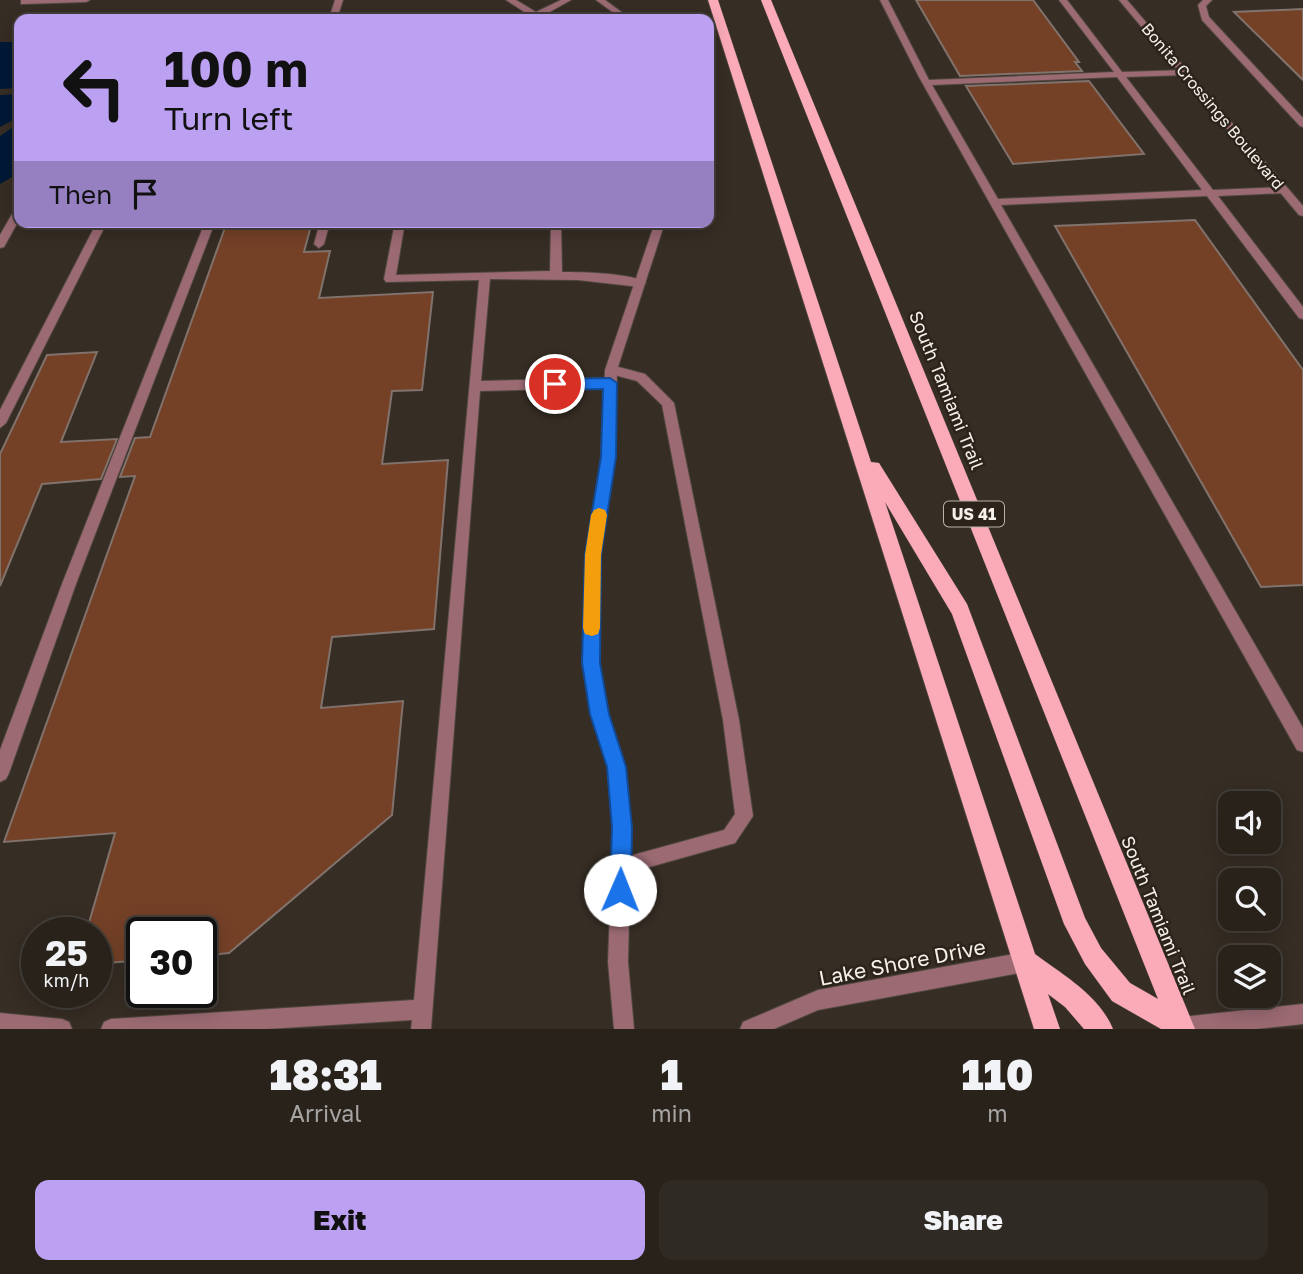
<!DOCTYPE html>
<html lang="en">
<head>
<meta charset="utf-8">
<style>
  :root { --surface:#28221b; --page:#302a24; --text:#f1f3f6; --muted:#a5a4a3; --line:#443f3a; --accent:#bca0f2 }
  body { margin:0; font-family:"Golos Text",sans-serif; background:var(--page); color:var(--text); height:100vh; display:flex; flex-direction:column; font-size:26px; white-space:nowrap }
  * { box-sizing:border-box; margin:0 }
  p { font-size:23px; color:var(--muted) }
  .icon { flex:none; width:38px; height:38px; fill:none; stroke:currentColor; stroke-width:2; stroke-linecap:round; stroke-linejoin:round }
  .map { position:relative; height:1029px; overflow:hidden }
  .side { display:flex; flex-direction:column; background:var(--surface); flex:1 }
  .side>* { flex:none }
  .banner { position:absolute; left:14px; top:14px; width:700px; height:214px; border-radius:14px; box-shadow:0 4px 18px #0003,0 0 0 2px var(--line); background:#bca0f2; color:#111; overflow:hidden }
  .tools { position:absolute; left:1218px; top:791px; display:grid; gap:14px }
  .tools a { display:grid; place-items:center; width:63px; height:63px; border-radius:14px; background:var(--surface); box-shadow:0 4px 18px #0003,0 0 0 2px var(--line); font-size:35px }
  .speed { position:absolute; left:21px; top:917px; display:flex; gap:14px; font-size:35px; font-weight:700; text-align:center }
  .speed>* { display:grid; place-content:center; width:91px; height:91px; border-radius:50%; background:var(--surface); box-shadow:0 4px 18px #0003,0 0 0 2px var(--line); line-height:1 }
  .speed small { font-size:18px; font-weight:400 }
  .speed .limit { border:4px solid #111; border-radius:10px; background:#fff; color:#111 }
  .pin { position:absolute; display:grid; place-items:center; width:60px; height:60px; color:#fff; margin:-30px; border:4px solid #fff; border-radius:50%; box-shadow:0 2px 7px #0007 }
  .me { position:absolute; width:77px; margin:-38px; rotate:1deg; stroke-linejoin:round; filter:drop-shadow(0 0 5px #0008) }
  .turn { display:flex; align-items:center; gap:24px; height:147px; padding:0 35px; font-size:32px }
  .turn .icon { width:91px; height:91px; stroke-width:2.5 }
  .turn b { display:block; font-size:49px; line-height:60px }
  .then { display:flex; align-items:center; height:66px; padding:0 35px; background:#0003; gap:14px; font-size:26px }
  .eta { display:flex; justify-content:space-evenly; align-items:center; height:119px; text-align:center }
  .eta b { font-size:42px; font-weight:800; line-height:49px }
  .action { display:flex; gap:14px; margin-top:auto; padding:14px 35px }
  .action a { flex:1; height:80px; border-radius:14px; background:var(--accent); color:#111; font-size:28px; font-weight:800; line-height:80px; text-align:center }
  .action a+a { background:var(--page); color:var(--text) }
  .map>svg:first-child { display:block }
  .water { fill:#001936 }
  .building { fill:#744127; stroke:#81726c; stroke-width:2 }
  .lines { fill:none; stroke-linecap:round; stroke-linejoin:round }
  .service-casing { stroke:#514840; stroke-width:2 }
  .minor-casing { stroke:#514840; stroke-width:2 }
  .primary-casing { stroke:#514840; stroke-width:1 }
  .service { fill:#9b6a73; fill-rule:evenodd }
  .minor { fill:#9b6a73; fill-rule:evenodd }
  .primary { fill:#fbaab8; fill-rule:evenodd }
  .route { fill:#1a73e8; stroke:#114b97; stroke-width:2 }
  .slow { fill:#f59e0b }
  .labels { text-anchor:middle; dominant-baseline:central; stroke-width:5; stroke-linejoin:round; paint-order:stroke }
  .far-street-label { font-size:16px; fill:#f6f0ea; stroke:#2c241b }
  .shield { fill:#2c241b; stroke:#b9b3ac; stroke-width:2 }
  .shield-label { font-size:16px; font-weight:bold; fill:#f6f0ea }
  .street-label { font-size:18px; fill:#f6f0ea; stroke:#2c241b }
  .near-street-label { font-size:21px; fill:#f6f0ea; stroke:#2c241b }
</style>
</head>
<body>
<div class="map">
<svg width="1303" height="1029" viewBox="0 0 1303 1029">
  <rect width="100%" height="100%" fill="#362d24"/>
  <g class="water">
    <polygon points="0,42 19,42 19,88 0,89"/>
    <polygon points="19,94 19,117 0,127 0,95"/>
    <polygon points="19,123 19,173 0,184 0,136"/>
  </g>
  <g class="building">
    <polygon points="916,0 1033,0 1079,62 1075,62 1082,71 960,76"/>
    <polygon points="1303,9 1303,80 1234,12"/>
    <polygon points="1089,81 1144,154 1013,164 966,86"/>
    <polygon points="1195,220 1303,370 1303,585 1261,587 1055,226"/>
    <polygon points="227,222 312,222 304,252 330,251 319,298 433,292 422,390 392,391 382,464 448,460 434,629 332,637 321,708 403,701 392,815 229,953 201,956 201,933 142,933 142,960 96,964 96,933 86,933 115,833 4,842 135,476 120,477 135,438 150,437"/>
    <polygon points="97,352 61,442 117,439 101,479 42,484 0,586 0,454 47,355"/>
  </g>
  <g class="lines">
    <g class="service-casing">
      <g id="service">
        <polygon points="21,0 90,0 86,2 24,4 21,4"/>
        <polygon points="335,0 343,0 337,19 329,19"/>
        <polygon points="506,0 516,0 536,12 561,0 571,0 539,18 524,19 529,15"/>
        <path d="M880,0h8l41,80 185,-8 -55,-72h8l55,72 65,-2v4l-3,1 -58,2 87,113 71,-3 5,3 -5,3 -66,3 85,111v12l-4,-1 -92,-122 -206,9 302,523v24l-6,-2 -378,-673zM1117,77l85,113 -204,9 -66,-114z"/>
        <polygon points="19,208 19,220 4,247 0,248 0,235 15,209"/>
        <polygon points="97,222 107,222 6,423 0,428 0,410"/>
        <polygon points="205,222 215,222 76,584 9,773 6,779 0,782 0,750 62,584"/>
        <polygon points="320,222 330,222 324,244 319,248 314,244"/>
        <path d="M395,222h10l-9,53 154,-4 1,-49h10l1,50c17,0 72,1 84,11l-6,4 -62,-7 -88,-1 -9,102 129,-3 6,5 -6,5 -130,3 -49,638h-20l1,-9 -145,9h-166l3,-7 7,-3 303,-19 65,-720 -93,2 -2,-3z"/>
        <polygon points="611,365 645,374 674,403 739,720 753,816 735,843 621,875 615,872 612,866 615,860 724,830 735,814 723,720 662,405 637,381 607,373 605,370"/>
        <polygon points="0,1013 62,1019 69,1022 72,1029 0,1029"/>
      </g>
    </g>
    <g class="minor-casing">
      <g id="minor">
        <polygon points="596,0 605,0 631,19 622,19"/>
        <polygon points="1119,0 1127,0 1303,206 1303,216 1299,215"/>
        <polygon points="1203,0 1212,0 1206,6 1209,17 1303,118 1303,127 1300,126 1202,20 1198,5"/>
        <polygon points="655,222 665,222 617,370 615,457 600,555 599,663 607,714 624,767 631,828 628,962 634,1029 614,1029 608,962 613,828 608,767 591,714 583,663 586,555 601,457 605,370"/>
        <polygon points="1025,952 1032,955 1035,962 1032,969 1025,972 818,1010 774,1029 740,1029 743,1022 818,990"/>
        <polygon points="1303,1004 1303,1024 1256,1029 1173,1029 1172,1027 1175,1020 1182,1017"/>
      </g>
    </g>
    <g class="primary-casing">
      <path id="primary" d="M708,0h10l153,462 8,1 88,141 118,314 16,30 29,35 28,16 -397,-999h10l424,1029h-34l-49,-28 -27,-37 -21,-40 -112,-310 -67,-112 150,452c28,21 64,41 78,75h-29l-19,-22 -17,-13 12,35h-26z"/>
    </g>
    <use href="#service" class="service"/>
    <use href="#minor" class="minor"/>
    <use href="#primary" class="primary"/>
  </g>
  <polygon class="route" points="610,378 617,383 616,457 601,555 600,663 609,714 626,767 632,828 631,890 628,897 620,901 613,897 610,890 612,828 607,767 590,714 582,663 585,555 601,457 603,389 555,390 548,384 555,379"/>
  <polygon class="slow" points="599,508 605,510 607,515 601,555 600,628 598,634 592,636 585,634 583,628 585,555 591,515 594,510"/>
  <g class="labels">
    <g class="far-street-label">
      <text transform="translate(1213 106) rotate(50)">Bonita Crossings Boulevard</text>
    </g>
    <rect class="shield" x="944" y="501.5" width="60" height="25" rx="5"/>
    <g class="shield-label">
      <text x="974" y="514">US 41</text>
    </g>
    <g class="street-label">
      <text transform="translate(947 390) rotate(68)">South Tamiami Trail</text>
      <text transform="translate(1159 915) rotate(68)">South Tamiami Trail</text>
    </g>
    <g class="near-street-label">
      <text transform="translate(902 962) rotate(-11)">Lake Shore Drive</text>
    </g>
  </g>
</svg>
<div class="tools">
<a><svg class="icon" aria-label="sound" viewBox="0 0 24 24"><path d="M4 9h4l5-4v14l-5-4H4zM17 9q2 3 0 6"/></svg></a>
<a><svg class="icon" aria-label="search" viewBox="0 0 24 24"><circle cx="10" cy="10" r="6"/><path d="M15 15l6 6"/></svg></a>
<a><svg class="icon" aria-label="layers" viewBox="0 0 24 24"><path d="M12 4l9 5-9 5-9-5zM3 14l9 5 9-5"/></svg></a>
</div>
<div class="speed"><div>25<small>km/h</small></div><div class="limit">30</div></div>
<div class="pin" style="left:555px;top:384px;background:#d93025"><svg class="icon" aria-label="arrive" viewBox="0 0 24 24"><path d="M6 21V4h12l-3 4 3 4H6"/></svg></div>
<svg class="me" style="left:620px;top:890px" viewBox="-20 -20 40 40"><circle r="19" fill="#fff"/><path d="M0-13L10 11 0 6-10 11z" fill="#1a73e8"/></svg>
<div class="banner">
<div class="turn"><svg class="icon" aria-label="left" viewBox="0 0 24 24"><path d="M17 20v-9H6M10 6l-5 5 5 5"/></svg><div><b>100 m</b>Turn left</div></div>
<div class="then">Then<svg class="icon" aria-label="arrive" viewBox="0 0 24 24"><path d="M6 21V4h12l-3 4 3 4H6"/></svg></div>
</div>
</div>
<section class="side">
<div class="eta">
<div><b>18:31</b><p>Arrival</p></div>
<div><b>1</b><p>min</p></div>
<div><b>110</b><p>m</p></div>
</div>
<div class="action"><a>Exit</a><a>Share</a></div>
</section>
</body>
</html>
